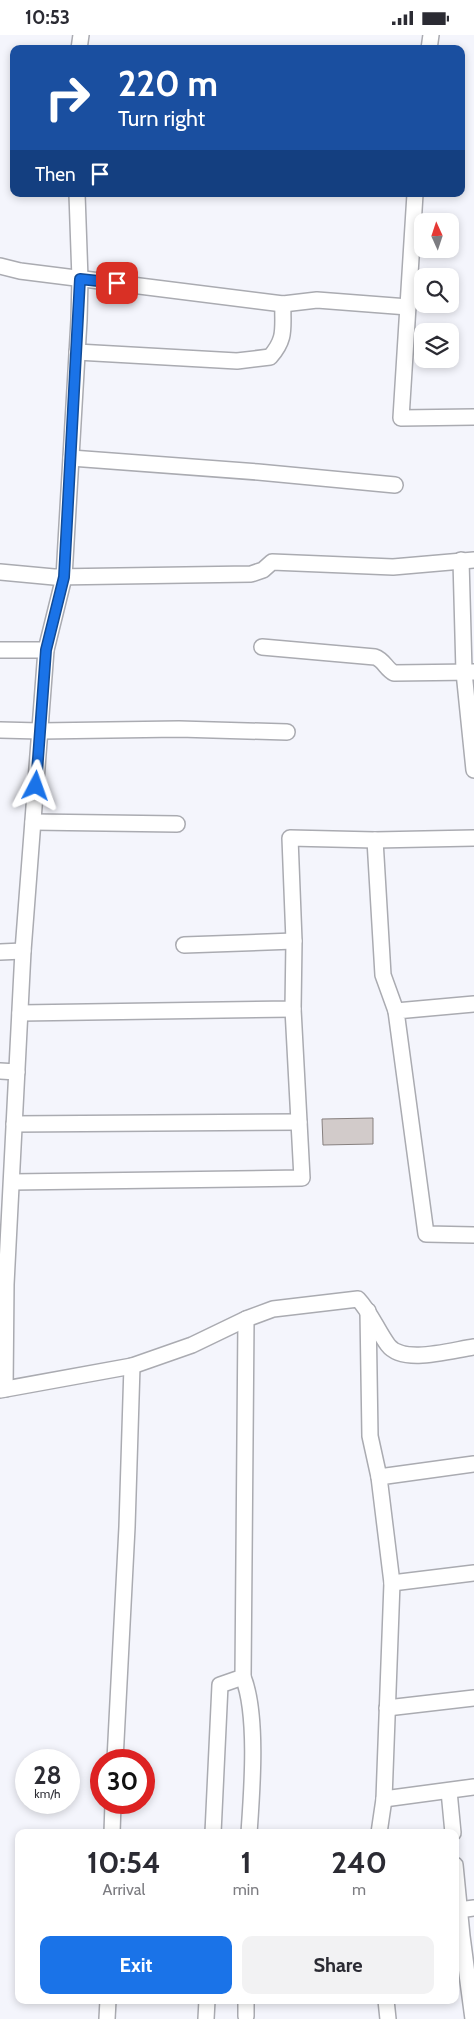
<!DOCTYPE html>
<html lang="en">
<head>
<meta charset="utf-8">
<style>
  :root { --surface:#fff; --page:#f2f2f3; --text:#2b2b33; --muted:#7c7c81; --accent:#1a73e8 }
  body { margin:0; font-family:Cabin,sans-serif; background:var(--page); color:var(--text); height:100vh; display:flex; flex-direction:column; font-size:19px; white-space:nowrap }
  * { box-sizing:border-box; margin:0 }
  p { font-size:16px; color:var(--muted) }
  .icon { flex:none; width:28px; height:28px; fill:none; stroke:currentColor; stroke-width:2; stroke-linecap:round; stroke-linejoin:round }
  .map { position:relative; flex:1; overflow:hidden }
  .drawer { position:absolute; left:15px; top:1794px; width:444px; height:175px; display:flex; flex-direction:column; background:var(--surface); border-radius:10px; box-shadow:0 2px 8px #0003 }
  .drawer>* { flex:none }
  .banner { position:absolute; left:10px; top:10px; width:455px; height:152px; border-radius:10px; box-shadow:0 2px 8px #0003; background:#1a4fa0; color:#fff; overflow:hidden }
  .needle { width:32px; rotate:357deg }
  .fabs { position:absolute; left:414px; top:178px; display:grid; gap:10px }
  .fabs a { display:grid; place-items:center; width:45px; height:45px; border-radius:10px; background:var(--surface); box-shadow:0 2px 8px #0003; font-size:25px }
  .speed { position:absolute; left:15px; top:1714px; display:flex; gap:10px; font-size:25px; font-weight:700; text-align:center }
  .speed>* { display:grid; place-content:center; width:65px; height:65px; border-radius:50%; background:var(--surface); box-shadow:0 2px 8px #0003; line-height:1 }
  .speed small { font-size:12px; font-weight:400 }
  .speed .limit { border:8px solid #d22; background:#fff; color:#111 }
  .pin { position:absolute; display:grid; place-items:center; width:42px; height:42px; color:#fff; margin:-21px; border-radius:10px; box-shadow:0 2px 8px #0006 }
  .me { position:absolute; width:55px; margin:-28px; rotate:4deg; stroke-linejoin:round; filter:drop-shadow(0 0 4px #0008) }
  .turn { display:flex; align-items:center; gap:18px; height:105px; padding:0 25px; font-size:22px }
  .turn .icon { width:65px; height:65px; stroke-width:2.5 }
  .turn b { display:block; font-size:35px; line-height:42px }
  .then { display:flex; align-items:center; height:48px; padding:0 25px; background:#0003; gap:10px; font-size:19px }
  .eta { display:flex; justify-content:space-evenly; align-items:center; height:85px; text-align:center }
  .eta b { font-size:30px; font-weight:700; line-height:35px }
  .primary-button { display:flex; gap:10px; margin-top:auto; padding:10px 25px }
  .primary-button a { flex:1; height:58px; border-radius:10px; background:var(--accent); color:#fff; font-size:20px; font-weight:700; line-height:58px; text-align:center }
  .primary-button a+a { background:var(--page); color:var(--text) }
  .status { display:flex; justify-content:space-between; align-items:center; height:35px; padding:0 25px; background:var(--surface); direction:ltr }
  .status svg { height:14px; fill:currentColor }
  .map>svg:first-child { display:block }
  .building { fill:#d2cbca; stroke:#87807f }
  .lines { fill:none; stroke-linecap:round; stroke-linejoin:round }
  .street-casing { stroke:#aaabb1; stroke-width:18 }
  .street { stroke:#fff; stroke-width:15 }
  .route-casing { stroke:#114b97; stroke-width:12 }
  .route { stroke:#1a73e8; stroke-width:9 }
</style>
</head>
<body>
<div class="status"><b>10:53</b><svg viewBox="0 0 49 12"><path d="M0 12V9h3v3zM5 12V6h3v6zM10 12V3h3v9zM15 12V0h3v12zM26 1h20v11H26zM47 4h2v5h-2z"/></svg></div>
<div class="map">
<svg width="474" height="1984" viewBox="0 0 474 1984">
  <rect width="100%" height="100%" fill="#f4f5fc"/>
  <polygon class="building" points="373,1083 373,1109 323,1110 322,1084"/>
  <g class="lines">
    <g class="street-casing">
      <g id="street">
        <polyline points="79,14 81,0"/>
        <polyline points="429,14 431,0"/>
        <polyline points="415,159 401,383 474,382"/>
        <polyline points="0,231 20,236 283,269 317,265 408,272"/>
        <path d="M77,317l160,9 33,-4c17,-19 12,-30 13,-53"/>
        <polyline points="71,423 258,437 395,450"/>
        <polyline points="461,525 464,637 474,735"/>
        <polyline points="0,537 54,542 251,539 263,535 272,527 393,532 474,525"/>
        <path d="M262,612l113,10c9,3 11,12 19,16l80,-1"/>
        <polyline points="0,615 46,615"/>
        <polyline points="0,695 40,696 179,694 287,697"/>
        <polyline points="33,787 177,789"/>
        <polyline points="375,805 383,940 396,976"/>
        <polyline points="184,910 294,906"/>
        <polyline points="0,917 23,916"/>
        <polyline points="474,969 396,976 426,1199 474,1200"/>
        <polyline points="20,978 293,974 294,906 290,803 375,805 474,803"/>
        <polyline points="0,1036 17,1037"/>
        <polyline points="14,1089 299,1087"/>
        <polyline points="12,1147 302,1143 293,974"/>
        <polyline points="368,1276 370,1401 379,1442"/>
        <polyline points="5,1354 6,1249 23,916 46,615 64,542 79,285 80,244 77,159"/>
        <path d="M0,1355l132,-24 60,-21 54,-26 27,-10 85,-10c13,14 19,31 30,46 15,20 64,5 86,2"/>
        <polyline points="392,1548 474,1538"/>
        <path d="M243,1642c15,37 9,114 6,156"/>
        <polyline points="387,1673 474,1663"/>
        <polyline points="115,1725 127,1492 132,1331"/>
        <polyline points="449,1756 453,1798"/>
        <polyline points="384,1764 474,1752"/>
        <polyline points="112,1798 113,1768"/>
        <polyline points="213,1798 220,1650 243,1642 246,1284"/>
        <polyline points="379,1798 384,1764 392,1548 379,1442 474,1429"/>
        <polyline points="455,1830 462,1901 473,1984"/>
        <polyline points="459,1875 474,1873"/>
        <polyline points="246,1965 246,1981"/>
        <polyline points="386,1965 388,1984"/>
        <polyline points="107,1984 108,1965"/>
        <polyline points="206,1984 207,1965"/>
      </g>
    </g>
    <use href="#street" class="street"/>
  </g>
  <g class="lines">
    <g class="route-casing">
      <polyline id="route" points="36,751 46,615 64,542 80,244 117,248"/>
    </g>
    <use href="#route" class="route"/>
  </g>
</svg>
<div class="fabs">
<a><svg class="needle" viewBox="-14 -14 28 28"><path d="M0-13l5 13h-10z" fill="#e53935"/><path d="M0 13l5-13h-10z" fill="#7c7c81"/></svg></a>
<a><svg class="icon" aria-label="search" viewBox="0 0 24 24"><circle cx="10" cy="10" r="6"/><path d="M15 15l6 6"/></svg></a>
<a><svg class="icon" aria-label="layers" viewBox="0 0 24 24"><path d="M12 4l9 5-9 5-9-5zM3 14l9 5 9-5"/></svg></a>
</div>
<div class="speed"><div>28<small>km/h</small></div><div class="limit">30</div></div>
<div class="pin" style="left:117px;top:248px;background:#d93025"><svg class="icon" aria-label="arrive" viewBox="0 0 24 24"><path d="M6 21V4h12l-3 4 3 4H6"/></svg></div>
<svg class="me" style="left:36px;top:751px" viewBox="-20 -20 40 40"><path d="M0-17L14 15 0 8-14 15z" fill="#1a73e8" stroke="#fff" stroke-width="4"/></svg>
<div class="banner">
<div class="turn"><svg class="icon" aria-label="right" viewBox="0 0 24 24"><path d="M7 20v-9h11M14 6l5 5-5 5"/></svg><div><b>220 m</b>Turn right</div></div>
<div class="then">Then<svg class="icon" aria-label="arrive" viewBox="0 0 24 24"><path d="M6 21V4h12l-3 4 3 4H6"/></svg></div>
</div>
<section class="drawer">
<div class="eta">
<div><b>10:54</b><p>Arrival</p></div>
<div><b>1</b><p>min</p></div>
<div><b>240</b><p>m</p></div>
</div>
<div class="primary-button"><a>Exit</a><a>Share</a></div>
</section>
</div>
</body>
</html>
